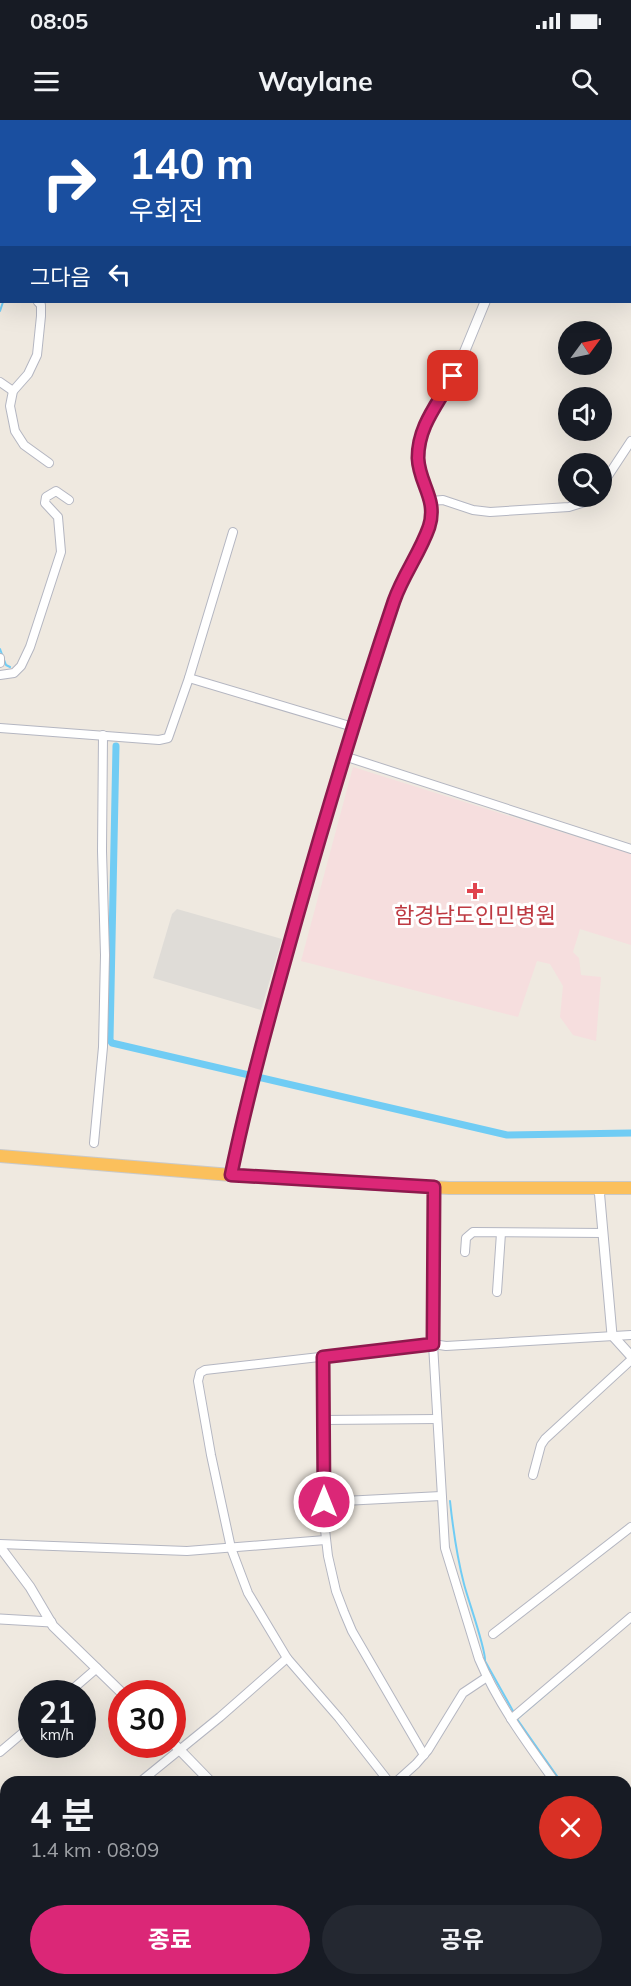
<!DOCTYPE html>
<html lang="ko">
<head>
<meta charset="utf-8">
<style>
  :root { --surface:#171b24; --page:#242831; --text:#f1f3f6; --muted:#9ea1a6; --accent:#db2777 }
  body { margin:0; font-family:Mulish,"Noto Sans KR",sans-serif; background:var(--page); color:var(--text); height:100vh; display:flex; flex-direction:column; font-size:22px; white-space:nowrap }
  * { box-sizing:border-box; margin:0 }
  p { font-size:20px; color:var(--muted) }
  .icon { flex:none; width:33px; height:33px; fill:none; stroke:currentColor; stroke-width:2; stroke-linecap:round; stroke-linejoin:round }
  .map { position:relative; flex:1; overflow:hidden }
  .drawer { position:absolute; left:0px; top:1656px; width:632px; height:210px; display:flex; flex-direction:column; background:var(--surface); border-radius:18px 18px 0 0; box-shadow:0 6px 24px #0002 }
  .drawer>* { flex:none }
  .hud { position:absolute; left:0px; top:0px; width:632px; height:183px; box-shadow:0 6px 24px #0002; background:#1a4fa0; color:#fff; overflow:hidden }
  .needle { width:39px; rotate:57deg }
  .controls { position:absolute; left:558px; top:201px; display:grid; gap:12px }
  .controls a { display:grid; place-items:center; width:54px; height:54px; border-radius:50%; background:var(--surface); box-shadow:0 6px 24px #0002; font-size:30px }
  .speed { position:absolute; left:18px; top:1560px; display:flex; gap:12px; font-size:30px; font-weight:700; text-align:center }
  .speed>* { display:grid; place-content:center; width:78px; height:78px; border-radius:50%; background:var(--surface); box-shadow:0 6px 24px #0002; line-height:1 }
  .speed small { font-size:15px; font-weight:400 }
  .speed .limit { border:9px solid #d22; background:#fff; color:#111 }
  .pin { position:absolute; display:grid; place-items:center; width:51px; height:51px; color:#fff; margin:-26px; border-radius:12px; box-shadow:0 3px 9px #0006 }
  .me { position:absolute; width:66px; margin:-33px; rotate:0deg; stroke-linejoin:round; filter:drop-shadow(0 0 4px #0008) }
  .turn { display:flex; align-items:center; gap:21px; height:126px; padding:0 30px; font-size:27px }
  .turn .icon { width:78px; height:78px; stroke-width:2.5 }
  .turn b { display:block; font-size:42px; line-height:51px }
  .then { display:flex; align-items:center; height:57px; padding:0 30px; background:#0003; gap:12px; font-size:22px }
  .round { display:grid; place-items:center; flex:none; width:63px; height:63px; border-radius:32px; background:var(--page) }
  .headline { display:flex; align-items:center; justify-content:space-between; height:102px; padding:0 30px }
  h1 { font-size:36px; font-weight:700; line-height:45px }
  .cta { display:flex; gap:12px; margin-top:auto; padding:12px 30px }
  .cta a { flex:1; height:69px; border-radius:36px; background:var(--accent); color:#fff; font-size:24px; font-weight:700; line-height:69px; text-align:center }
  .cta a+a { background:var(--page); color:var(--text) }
  .status { display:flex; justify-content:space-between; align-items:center; height:42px; padding:0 30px; background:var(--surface); direction:ltr }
  .status svg { height:16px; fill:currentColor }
  header { display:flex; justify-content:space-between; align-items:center; height:78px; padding:0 30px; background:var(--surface); font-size:27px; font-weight:700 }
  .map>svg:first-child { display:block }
  .medical { fill:#f6dede }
  .cemetery { fill:#c6dab6 }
  .plaza { fill:#dfdcd7 }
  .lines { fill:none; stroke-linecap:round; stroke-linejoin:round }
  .stream { stroke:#70ccf4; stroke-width:2 }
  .canal { stroke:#70ccf4; stroke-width:7 }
  .minor-casing { stroke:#b4b6c1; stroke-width:10 }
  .tertiary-casing { stroke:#b4b6c1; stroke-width:11 }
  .trunk-casing { stroke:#c9c9c9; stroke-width:14 }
  .minor { stroke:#fff; stroke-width:8 }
  .tertiary { stroke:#fff; stroke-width:9 }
  .trunk { stroke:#fbc05c; stroke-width:12 }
  .route-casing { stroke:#8e194d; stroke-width:15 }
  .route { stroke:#db2777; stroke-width:10 }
  .health-dot { fill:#e0444e; stroke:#fff; stroke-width:2 }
  .labels { text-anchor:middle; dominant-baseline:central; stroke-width:6; stroke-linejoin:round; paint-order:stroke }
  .health-label { font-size:22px; fill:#be3a42; stroke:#fff }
</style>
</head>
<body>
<div class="status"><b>08:05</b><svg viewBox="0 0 49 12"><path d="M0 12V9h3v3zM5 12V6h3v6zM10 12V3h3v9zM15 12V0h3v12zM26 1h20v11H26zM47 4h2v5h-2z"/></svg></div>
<header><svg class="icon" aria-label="menu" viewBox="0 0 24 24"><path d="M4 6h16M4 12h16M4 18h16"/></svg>Waylane<svg class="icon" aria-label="search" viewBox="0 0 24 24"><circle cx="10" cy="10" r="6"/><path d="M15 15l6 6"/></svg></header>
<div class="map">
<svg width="631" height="1866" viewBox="0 0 631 1866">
  <rect width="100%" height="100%" fill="#efe9e0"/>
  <polygon class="medical" points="353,647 631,734 631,825 580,809 573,832 579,838 581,855 601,857 596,921 573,915 560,897 563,866 550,844 537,841 518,897 301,841"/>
  <polygon class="cemetery" points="210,0 434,0 211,2"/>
  <polygon class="plaza" points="177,789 282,819 261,890 153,858 172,794"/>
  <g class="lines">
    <g class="stream">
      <polyline points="0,191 3,182"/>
      <polyline points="0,529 6,545 10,547"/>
      <path d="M450,1381c3,28 7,56 14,83 4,16 22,65 21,77l28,50"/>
      <polyline points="559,1659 517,1599 594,1533"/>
      <polyline points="626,1749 631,1757"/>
      <polyline points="626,1780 626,1779"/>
      <polyline points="528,1866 535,1860"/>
    </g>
    <polyline class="canal" points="116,626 110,920 112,923 507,1015 631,1013"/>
    <g class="minor-casing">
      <g id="minor">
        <polyline points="38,182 41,185 41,196 37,235 28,254 13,271 10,286 15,311 24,325 49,343"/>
        <polyline points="0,262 13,271"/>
        <polyline points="602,365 631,321"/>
        <polyline points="431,381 443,380 473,390 490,392 569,387 585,382 591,376"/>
        <polyline points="0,538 0,543"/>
        <polyline points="0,555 14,553 21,546 30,527 61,432 58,397 45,383 46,377 56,371 69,380"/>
        <polyline points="189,558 353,607"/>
        <polyline points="0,608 159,620 168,618 189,558 233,412"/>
        <polyline points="344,636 631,729"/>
        <polyline points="94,1023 103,927 105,835 102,731 103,615"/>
        <path d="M434,1067l-1,157 12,204 34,111c19,45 48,84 76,123"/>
        <polyline points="465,1132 466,1118 473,1112 603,1113"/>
        <polyline points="497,1172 501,1113"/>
        <polyline points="323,1237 324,1401 328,1436 336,1471 344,1492 352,1511 424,1635"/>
        <polyline points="324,1300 437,1299"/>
        <polyline points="533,1355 541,1325 545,1319 631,1240"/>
        <polyline points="324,1382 441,1376"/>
        <polyline points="0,1424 187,1431 325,1420"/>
        <polyline points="493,1514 631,1407"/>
        <polyline points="67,1574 97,1548"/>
        <polyline points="511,1599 631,1497"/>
        <polyline points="0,1632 32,1605"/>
        <polyline points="140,1662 220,1597 287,1538"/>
        <polyline points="389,1662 339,1598 287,1538 248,1473 231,1428 211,1335 198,1261 200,1253 205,1250 433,1224 446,1226 631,1215"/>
        <polyline points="396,1662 416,1644 428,1630 463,1573 487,1557"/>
        <polyline points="0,1717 6,1724"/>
        <polyline points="626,1758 631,1765"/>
        <polyline points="0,1785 6,1780"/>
        <polyline points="125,1860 130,1866"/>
        <polyline points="228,1866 236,1860"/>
        <polyline points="512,1866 518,1860"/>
      </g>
    </g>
    <g class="tertiary-casing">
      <g id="tertiary">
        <polyline points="231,1055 254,950 344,636 396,477 425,418 432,396 431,381 419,343 422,310 426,300 457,250 485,182"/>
        <polyline points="599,1068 612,1215 631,1236"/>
        <polyline points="0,1427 30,1467 53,1506 123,1574"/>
        <polyline points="0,1499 51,1502"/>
        <polyline points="172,1622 211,1662"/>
        <polyline points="358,1860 363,1866"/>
        <polyline points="94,1866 101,1860"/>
      </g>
    </g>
    <g class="trunk-casing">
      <polyline id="trunk" points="0,1036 231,1055 449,1068 631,1068"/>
    </g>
    <use href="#minor" class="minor"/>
    <use href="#tertiary" class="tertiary"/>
    <use href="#trunk" class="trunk"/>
  </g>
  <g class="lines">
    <g class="route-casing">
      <path id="route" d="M324,1382l-1,-145 110,-13 1,-157 -203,-12c18,-87 42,-172 66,-258 30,-106 62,-212 97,-316 9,-26 26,-48 35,-74 9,-28 -10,-43 -11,-69 0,-33 21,-55 35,-82"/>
    </g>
    <use href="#route" class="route"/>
  </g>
  <path class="health-dot" d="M472 762h6v6h6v6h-6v6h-6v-6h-6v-6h6z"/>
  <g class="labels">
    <g class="health-label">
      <text x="475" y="795">함경남도인민병원</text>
    </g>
  </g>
</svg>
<div class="controls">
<a><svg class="needle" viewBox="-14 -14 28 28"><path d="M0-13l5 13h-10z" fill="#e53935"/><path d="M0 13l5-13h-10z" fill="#9ea1a6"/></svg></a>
<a><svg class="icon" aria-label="sound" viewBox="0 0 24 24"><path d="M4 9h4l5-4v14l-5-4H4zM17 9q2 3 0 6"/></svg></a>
<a><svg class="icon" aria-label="search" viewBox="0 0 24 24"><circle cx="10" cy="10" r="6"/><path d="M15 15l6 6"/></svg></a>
</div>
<div class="speed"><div>21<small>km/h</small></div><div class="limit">30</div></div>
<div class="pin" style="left:453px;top:256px;background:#d93025"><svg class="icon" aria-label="arrive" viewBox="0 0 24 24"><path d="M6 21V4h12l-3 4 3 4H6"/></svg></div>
<svg class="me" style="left:324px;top:1382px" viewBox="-20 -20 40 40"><circle r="17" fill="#db2777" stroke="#fff" stroke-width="3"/><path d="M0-11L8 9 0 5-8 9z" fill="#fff"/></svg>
<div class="hud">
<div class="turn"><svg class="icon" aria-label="right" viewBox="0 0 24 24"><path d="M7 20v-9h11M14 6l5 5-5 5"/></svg><div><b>140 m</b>우회전</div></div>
<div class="then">그다음<svg class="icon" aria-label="left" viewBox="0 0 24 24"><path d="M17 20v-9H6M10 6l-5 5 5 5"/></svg></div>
</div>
<section class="drawer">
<div class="headline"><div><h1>4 분</h1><p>1.4 km · 08:09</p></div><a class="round" style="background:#d93025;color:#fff"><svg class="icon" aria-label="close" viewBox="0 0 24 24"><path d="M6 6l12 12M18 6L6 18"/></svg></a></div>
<div class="cta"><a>종료</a><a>공유</a></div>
</section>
</div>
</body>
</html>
